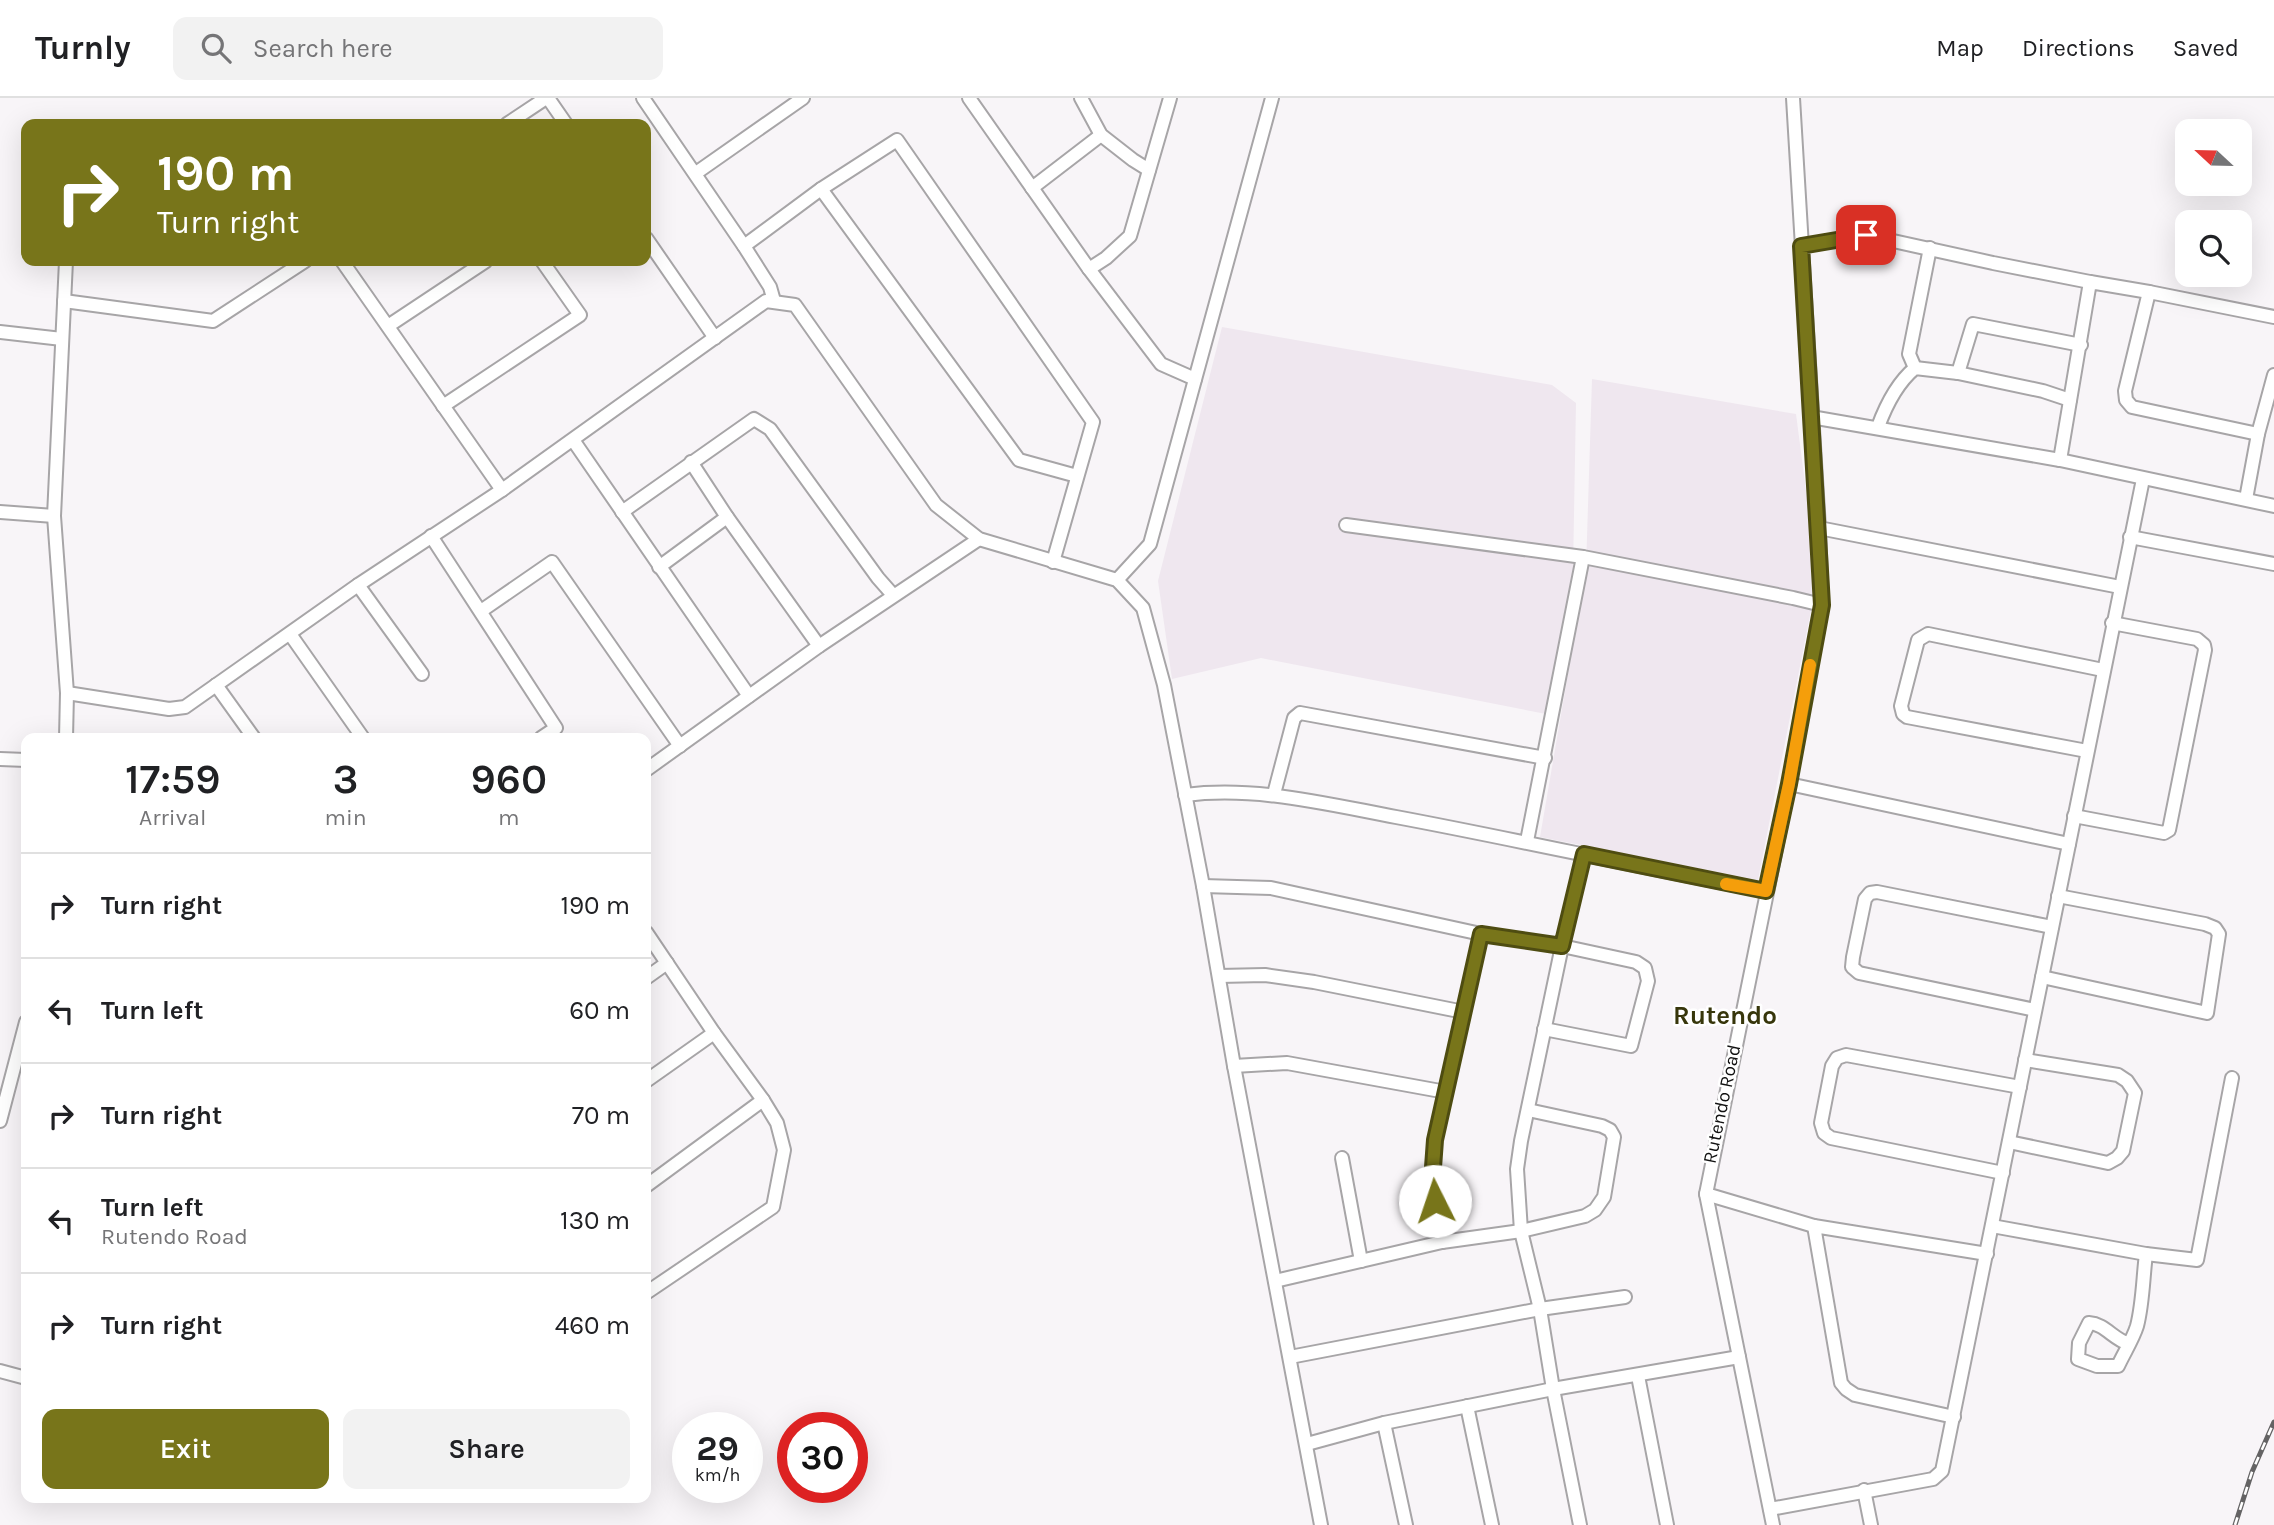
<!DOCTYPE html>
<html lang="en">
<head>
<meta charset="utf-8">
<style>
  :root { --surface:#fff; --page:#f2f2f2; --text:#202124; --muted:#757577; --line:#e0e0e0; --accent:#78751a }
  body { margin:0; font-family:Karla,sans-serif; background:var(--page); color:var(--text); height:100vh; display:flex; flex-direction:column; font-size:26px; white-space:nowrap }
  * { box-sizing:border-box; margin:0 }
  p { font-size:23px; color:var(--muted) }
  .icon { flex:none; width:38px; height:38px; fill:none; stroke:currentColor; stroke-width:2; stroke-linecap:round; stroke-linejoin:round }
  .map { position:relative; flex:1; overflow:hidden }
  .details { position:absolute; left:21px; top:635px; width:630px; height:770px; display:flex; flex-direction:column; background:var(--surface); border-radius:14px; box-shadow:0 7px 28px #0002 }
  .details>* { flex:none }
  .hud { position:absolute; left:21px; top:21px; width:630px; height:147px; border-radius:14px; box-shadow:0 7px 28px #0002; background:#78751a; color:#fff; overflow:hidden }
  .needle { width:46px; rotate:292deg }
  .fabs { position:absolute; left:2175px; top:21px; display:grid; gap:14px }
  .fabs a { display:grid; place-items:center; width:77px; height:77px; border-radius:14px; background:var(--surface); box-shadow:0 7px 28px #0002; font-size:35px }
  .speed { position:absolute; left:672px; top:1314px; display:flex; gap:14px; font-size:35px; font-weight:700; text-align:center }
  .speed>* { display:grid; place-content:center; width:91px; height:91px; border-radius:50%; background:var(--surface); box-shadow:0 7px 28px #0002; line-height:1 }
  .speed small { font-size:18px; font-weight:400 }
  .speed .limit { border:10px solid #d22; background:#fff; color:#111 }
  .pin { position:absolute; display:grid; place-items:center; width:60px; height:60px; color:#fff; margin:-30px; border-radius:14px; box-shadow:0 4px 10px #0006 }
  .me { position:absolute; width:77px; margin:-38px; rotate:356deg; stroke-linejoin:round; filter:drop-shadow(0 0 5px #0008) }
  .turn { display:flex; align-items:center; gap:24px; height:147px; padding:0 21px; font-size:32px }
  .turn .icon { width:91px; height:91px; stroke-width:2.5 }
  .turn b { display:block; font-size:49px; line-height:60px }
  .eta { display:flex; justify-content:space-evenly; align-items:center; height:119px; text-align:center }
  .eta b { font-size:42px; font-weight:600; line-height:49px }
  .action { display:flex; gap:14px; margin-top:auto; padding:14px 21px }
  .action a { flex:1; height:80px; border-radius:14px; background:var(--accent); color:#fff; font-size:28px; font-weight:600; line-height:80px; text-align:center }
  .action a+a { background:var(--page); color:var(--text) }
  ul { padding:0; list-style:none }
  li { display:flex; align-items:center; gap:21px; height:105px; padding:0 21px; border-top:2px solid var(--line) }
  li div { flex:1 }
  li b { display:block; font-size:26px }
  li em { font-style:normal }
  header { display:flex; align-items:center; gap:42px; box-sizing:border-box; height:98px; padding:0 35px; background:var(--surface); border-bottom:2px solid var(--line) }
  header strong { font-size:33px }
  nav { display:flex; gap:38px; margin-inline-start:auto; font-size:24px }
  .search { width:490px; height:63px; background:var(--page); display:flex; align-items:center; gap:18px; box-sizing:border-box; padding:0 24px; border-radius:14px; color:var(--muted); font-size:26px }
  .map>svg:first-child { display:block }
  .built { fill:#efe7ef }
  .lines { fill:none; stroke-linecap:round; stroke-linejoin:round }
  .minor-casing { stroke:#a7a5a7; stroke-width:16 }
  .minor { stroke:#fff; stroke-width:12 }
  .rail-casing { stroke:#646364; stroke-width:5 }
  .rail { stroke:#fff; stroke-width:2.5; stroke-dasharray:8; stroke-linecap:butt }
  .route-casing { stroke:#4e4c11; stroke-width:18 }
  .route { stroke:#78751a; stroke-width:12 }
  .slow { stroke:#f59e0b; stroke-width:12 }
  .labels { text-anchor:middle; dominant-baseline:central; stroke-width:5; stroke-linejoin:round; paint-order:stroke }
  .street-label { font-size:19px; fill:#111; stroke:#fff }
  .district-label { font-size:26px; font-weight:bold; fill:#37360b; stroke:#fff }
</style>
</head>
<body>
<header>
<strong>Turnly</strong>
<div class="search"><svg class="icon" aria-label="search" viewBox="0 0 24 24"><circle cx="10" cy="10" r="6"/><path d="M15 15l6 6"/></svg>Search here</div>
<nav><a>Map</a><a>Directions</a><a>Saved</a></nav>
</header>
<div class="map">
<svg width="2274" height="1427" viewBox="0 0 2274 1427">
  <rect width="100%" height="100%" fill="#f8f5f8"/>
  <g class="built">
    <polygon points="1222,229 1552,287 1576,305 1573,472 1546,616 1261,560 1172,581 1158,483"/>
    <polygon points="1592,281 1796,316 1810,423 1814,497 1758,782 1540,739 1586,471"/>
  </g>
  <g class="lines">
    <g class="minor-casing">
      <g id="minor">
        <polyline points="548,0 566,26"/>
        <polyline points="643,0 744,148 770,189 774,203"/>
        <polyline points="969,0 1089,171 1161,266 1195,281"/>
        <polyline points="1081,0 1101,37 1133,62 1149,72"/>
        <polyline points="507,26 546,0"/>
        <polyline points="696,75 803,0"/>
        <polyline points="1032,90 1101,37"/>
        <polyline points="821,91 1019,362 1077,378"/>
        <polyline points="646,140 715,240"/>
        <polyline points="744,148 821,91 897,42 1093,324 1053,464"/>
        <polyline points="1801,148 1866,137 1993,165 2090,184"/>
        <polyline points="342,163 502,392"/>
        <polyline points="1089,171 1106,160 1130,138 1170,0"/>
        <polyline points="2149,194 2274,219"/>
        <polyline points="64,203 213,223 305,163"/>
        <polyline points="388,228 486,163"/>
        <polyline points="0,234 62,241"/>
        <polyline points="1915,270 1909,256 1930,150"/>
        <polyline points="1958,275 2043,293 2070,302"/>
        <polyline points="443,308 580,217 542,163"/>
        <polyline points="1811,319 2060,362 2274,408"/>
        <path d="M1878,329c8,-22 19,-44 37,-59l43,5 15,-49 108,21"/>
        <polyline points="573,342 749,598"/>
        <polyline points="2060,362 2090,184 2149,194 2125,293 2126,302 2132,309 2258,336"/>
        <polyline points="691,364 727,419 819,548"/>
        <polyline points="2246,401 2258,336 2274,277"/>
        <polyline points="0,414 54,418"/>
        <polyline points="622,414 754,321 770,331 878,480 893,497"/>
        <polyline points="1346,427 1583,459 1793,500 1822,507"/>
        <polyline points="1819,430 2120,489"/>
        <polyline points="431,438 556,630 541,640"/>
        <polyline points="2130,439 2274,466"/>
        <polyline points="659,469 727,419"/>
        <polyline points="1117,482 1150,446 1272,0"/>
        <polyline points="358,487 422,576"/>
        <polyline points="481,513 552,464 680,648"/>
        <polyline points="290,536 363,640"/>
        <polyline points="216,587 254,640"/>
        <polyline points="67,595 169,611 185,609 358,487 502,392 766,203 795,207 936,407 979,441 1117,482 1143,510 1164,587 1203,788 1234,968 1321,1427"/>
        <polyline points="66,640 67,595 54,418 66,163"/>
        <polyline points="2087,653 1907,619 1903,616 1901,608 1918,542 1928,536 2103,572"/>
        <polyline points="0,661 26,662"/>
        <polyline points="646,672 819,548 979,441"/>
        <polyline points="1789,686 2069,746"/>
        <polyline points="1274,696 1294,620 1300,615 1545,660"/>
        <path d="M1185,697c71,-9 141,9 211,22 123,23 246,51 370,74"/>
        <polyline points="2074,718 2164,735 2169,732 2205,552 2204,547 2197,541 2112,525"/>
        <polyline points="1527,743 1583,459"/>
        <polyline points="1203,788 1271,790 1481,836 1562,848 1636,864 1645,870 1648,883 1631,948 1544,931"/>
        <polyline points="646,834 714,935 763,1002 777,1025 784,1052 773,1109 646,1195"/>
        <polyline points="1219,878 1265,877 1314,884 1464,914"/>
        <polyline points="2042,879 2207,915 2219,836 2215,830 2205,826 2058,798"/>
        <polyline points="646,880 667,865"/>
        <polyline points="2035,912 1859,875 1852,869 1853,859 1865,801 1870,795 1877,794 2052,829"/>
        <polyline points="1234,968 1287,965 1446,994"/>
        <polyline points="646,983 714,935"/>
        <polyline points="0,1023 26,924"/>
        <polyline points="2009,1044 2108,1065 2117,1060 2123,1053 2135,995 2127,983 2118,977 2025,962"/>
        <polyline points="1342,1060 1361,1163"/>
        <polyline points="2003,1075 1831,1040 1824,1035 1821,1025 1832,968 1837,960 1846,957 2020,989"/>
        <polyline points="646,1088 763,1002"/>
        <polyline points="1706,1096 1814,1128"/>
        <polyline points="1992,1128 2146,1156 2197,1162 2232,980"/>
        <polyline points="1442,1144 1432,1083 1435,1042 1481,836"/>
        <polyline points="1275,1183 1442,1144 1521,1133 1585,1118 1595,1112 1604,1099 1614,1039 1610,1032 1602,1028 1528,1012"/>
        <path d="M2129,1246c-16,-5 -24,-20 -40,-21l-10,20 -1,16 19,7h21c6,-13 15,-27 19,-40 6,-23 6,-49 9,-72"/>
        <polyline points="1290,1259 1540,1211 1625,1199"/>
        <polyline points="0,1273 26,1280"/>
        <polyline points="1638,1278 1667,1427"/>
        <polyline points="1467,1308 1492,1427"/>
        <polyline points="1954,1319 1855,1297 1846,1291 1841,1285 1814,1128 1987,1156"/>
        <polyline points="1384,1325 1406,1427"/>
        <polyline points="1307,1346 1384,1325 1553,1291 1739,1259"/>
        <polyline points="1864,1392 1871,1427"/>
        <polyline points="1770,1411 1933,1381 1942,1373 2143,381"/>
        <polyline points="1580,1427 1553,1291 1540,1211 1521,1133 1517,1071 1521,1043 1562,848 1584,756"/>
        <polyline points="1773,1427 1706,1096 1789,686 1822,507 1819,430 1793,0"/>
      </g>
    </g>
    <use href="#minor" class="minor"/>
    <g class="rail-casing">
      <polyline id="rail" points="2235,1427 2252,1374 2274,1324"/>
    </g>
    <use href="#rail" class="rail"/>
  </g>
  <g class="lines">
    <g class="route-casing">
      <polyline id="route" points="1435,1103 1432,1083 1435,1042 1481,836 1562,848 1584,756 1766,793 1789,686 1822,507 1801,148 1866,137"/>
    </g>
    <use href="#route" class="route"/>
    <polyline class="slow" points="1726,786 1766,793 1789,686 1810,567"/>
  </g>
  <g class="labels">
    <g class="street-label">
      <text transform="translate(1722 1006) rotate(-78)">Rutendo Road</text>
    </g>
    <g class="district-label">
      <text x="1725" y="917">Rutendo</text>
    </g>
  </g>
</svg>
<div class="fabs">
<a><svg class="needle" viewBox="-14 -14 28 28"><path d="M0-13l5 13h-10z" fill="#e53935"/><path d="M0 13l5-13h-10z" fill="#757577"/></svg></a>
<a><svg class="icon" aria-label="search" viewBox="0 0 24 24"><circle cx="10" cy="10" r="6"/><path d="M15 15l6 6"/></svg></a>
</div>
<div class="speed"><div>29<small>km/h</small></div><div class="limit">30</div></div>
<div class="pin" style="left:1866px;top:137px;background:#d93025"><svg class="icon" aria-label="arrive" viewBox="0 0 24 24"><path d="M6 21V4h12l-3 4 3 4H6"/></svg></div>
<svg class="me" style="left:1435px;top:1103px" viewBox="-20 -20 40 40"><circle r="19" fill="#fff"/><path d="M0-13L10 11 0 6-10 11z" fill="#78751a"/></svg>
<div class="hud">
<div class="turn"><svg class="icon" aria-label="right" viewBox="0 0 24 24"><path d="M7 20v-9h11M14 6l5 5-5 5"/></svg><div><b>190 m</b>Turn right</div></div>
</div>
<section class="details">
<div class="eta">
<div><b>17:59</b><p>Arrival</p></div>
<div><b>3</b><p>min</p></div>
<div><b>960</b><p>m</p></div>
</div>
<ul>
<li><svg class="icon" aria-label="right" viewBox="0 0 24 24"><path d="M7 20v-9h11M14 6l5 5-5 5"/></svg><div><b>Turn right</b></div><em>190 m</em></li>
<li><svg class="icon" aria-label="left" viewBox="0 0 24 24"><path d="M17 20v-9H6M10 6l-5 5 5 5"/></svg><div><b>Turn left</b></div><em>60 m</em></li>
<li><svg class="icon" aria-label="right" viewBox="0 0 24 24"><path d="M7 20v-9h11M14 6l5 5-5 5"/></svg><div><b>Turn right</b></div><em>70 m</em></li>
<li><svg class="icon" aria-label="left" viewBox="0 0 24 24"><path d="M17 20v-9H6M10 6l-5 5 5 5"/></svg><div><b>Turn left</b><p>Rutendo Road</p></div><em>130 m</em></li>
<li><svg class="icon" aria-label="right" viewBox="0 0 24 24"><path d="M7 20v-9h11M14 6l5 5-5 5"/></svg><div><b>Turn right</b></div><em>460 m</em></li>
</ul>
<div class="action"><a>Exit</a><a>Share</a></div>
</section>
</div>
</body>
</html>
